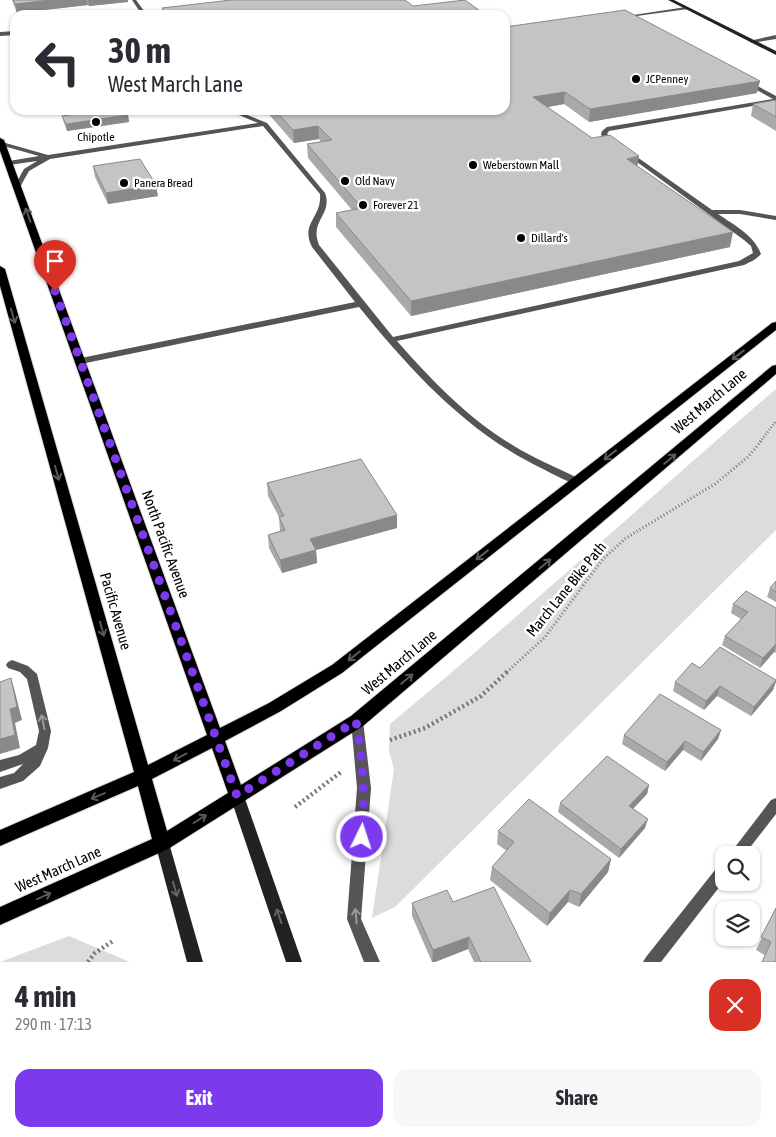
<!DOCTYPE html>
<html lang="en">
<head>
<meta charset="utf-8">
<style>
  :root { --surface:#fff; --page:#f7f7f7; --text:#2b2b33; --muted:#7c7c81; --accent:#7c3aed }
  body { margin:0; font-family:"Asap Condensed",sans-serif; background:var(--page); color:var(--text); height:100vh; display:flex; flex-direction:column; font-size:19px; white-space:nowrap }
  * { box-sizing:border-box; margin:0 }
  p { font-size:16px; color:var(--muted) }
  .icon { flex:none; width:28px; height:28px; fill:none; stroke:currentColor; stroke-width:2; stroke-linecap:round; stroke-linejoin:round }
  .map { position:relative; height:962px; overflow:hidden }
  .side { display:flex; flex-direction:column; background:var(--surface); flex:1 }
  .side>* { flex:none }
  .banner { position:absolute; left:10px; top:10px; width:500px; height:105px; border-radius:15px; box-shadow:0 1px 4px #0004; background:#fff; color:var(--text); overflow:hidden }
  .buttons { position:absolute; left:715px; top:846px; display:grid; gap:10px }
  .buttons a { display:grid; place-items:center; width:45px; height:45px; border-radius:10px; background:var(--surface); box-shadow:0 1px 4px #0004; font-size:25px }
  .pin { position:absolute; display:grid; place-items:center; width:42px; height:42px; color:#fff; margin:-51px -21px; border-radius:50% 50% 50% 0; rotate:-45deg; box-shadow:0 0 5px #0007 }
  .pin .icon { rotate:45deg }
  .me { position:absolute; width:55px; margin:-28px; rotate:4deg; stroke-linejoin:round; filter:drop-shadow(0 0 4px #0008) }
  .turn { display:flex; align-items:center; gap:18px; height:105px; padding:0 15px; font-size:22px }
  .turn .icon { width:65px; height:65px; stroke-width:2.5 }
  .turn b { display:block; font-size:35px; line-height:42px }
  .round { display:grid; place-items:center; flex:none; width:52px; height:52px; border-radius:15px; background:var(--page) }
  .overview { display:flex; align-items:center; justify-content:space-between; height:85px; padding:0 15px }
  h1 { font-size:30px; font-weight:700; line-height:38px }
  .button { display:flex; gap:10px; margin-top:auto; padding:10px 15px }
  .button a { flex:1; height:58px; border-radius:15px; background:var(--accent); color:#fff; font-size:20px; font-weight:700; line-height:58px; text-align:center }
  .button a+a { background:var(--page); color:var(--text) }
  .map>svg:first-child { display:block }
  .green { fill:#dcdcdc }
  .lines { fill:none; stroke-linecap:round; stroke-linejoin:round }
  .primary-casing { stroke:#dbdbdb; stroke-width:2 }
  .path-far2 { stroke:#777; stroke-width:2.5; stroke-dasharray:1 2; stroke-linecap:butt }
  .path-far1 { stroke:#777; stroke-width:3; stroke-dasharray:1 2.5; stroke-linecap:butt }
  .path { stroke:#777; stroke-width:4.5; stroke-dasharray:2 3; stroke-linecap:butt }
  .lane { fill:#555; fill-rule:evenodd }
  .street { fill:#555; fill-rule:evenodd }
  .secondary { fill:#222; fill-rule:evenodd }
  .primary { fill:#000; fill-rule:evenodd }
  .wall { fill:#a9a9a9 }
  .shaded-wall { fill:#898989 }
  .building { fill:#c4c4c4; stroke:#898989 }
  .oneway { stroke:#595959 }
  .oneway2 { stroke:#999 }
  .oneway3 { stroke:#646464 }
  .route { stroke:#7c3aed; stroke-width:9; stroke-dasharray:0 16.2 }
  .poi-dot { fill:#000; stroke:#fff; stroke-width:2 }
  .labels { text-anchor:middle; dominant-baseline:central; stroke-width:5; stroke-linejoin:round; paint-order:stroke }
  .far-poi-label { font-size:12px; fill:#000; stroke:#fff; text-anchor:start }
  .street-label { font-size:15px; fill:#000; stroke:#fff }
</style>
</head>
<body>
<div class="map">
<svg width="776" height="962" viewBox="0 0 776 962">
  <rect width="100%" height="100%" fill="#fff"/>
  <g class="green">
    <path d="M776,389v141l-381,377 -23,11 22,-149 -5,-18 1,-27c131,-108 256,-224 386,-335z"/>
    <polygon points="69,936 130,962 0,962"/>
  </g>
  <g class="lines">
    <g class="primary-casing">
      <path id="primary" d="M0,138l4,2 216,588 49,-25 63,-38 440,-342 4,-1v8l-434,343 -61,38 -56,30 16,44 110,-69 421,-350 4,-1v9l-413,352 -195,123 -168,76v-18l152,-68 -14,-53 -138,60v-16l134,-58 -134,-486v-20l5,3 143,496 59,-30 -207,-584zM212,748l16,45 -61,38 -15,-52z"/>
    </g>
    <polyline class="path-far2" points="760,442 776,421"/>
    <polyline class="path-far1" points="507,672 545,637 603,559 626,538 715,484 749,456 761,441"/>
    <g class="path">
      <polyline points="390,740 425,728 481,696 508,671"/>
      <polyline points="295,807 341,772"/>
      <polyline points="88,962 95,953 113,941"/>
    </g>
    <g class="lane">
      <polygon points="132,0 136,0 147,15 142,15"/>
      <polygon points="459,0 464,0 485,15 480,15"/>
      <polygon points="686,7 688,9 622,18 620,17"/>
      <polygon points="15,31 15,35 0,36 0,32"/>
      <polygon points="776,35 776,39 752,43 749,41"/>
      <polygon points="748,81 776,96 776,102 609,131 607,134 619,144 616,146 601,135 602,131 607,127 773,99 746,84 745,83"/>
      <path d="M227,110h8l32,13 58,70c8,22 -16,27 -6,52l74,92 346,-76 14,-8 -2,-7 -7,-6 -118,-86v-2h4l82,58h28l36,6v4l-36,-6h-22c16,11 36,21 43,40 -5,6 -11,8 -17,11l-347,76c34,39 73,79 117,105 21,13 44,22 66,33l1,2 -1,2 -4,1c-11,-3 -21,-9 -31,-14 -77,-36 -134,-99 -186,-163l-278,57 -3,-1 -1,-2 1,-2 3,-1 274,-56 -43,-55c-12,-24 10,-29 8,-53l-57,-68 -213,33 -21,12 -9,16 -3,2 -3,-2 10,-18 13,-8 -28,4 -3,-2 3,-2 30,-5 -39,-11v-2l2,-1 46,13 210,-32z"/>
      <polygon points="12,660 28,666 37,674 51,731 48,748 40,766 23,781 0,789 0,777 14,773 23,764 0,772 0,760 19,755 36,745 39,731 27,679 20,672 8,668 6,665 8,662"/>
    </g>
    <g class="street">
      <polygon points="357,716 361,717 363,721 371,788 361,919 380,962 364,962 347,919 357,788 351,721 353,717"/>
      <polygon points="776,798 776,814 744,855 729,855 771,800"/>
      <polygon points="724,864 724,881 661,962 643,962 646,957 719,865"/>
    </g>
    <g class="secondary">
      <polygon points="668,0 674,0 776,51 776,55"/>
      <polygon points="237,790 242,792 244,796 302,962 286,962 230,796 232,792"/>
      <polygon points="162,837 167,839 169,843 203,962 187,962 155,843 157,839"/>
    </g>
    <use href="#primary" class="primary"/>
  </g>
  <g class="wall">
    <polygon points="12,0 128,0 128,2 89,6 88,5 17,13"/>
    <polygon points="413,6 480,11 480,15 163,15 162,8"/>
    <polygon points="505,27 757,93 589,122 564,104 547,107 592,138 638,167 730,247 411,316 336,227 336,213 352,210 308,158 307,144 321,142 319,139 294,143 265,110 505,110"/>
    <polygon points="776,100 776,131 751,116 753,104"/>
    <polygon points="128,115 129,122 67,131 64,123 62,116"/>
    <polygon points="93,166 158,196 108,204 95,177"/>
    <polygon points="267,483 397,515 397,528 316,550 317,563 282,573 269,548 268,535 280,531 279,517 268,496"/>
    <polygon points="776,581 776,602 767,597 770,588"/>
    <polygon points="733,604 776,608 776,653 774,652 760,668 722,645 725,636 741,619 731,613"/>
    <polygon points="700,668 776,680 776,682 773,690 751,716 717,696 704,710 673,691 675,682"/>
    <polygon points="721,730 718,739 701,761 683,750 665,771 622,744 624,735"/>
    <polygon points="649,785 647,794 633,809 645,828 619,858 558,812 560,803"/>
    <polygon points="498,831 611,859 608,872 579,907 568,902 547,926 490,880 492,867 507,851 497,844"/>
    <polygon points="453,902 531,962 474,962 468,949 435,962 432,962 412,916 412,903"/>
    <polygon points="776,908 776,962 756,950"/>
  </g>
  <g class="shaded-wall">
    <polygon points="52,0 87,0 88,5 17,13 15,4"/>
    <polygon points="88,0 128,0 128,2 89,6"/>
    <polygon points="480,11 480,15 449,15"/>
    <polygon points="760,81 757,93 589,122 590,109"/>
    <polygon points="565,92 564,104 532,110 533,97"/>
    <polygon points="128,115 129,122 67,131 66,124"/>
    <polygon points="318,126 319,139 294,143 293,130"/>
    <polygon points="639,156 637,169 627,159"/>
    <polygon points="156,185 158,196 108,204 106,193"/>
    <polygon points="733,232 730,247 411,316 411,301"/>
    <polygon points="397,515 397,528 316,550 317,563 282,573 280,560 310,539"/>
    <polygon points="776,644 774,652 760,668 763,658"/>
    <polygon points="11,678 15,692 22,720 15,723 20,748 0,754 0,739 10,709"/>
    <polygon points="776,681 773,690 751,716 754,707"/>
    <polygon points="720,686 717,696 704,710 706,701"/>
    <polygon points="721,730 718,739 701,761 703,752"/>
    <polygon points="685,741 683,750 665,771 667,762"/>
    <polygon points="649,785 647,794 627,815 629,806"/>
    <polygon points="648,819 645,828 619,858 621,849"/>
    <polygon points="611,859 608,872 579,907 581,894"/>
    <polygon points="570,890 568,902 547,926 550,913"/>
    <polygon points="469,937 468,949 435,962 432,962 433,950"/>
  </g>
  <g class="building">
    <polygon points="13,0 52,0 15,4"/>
    <polygon points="231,0 405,0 413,6 465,0 480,11 449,15 168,15 162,8"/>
    <polygon points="625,10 760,81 590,109 565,92 533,97 592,138 610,135 639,156 627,159 733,232 411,301 336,213 362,208 307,144 332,140 318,126 293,130 275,110 505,110 505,27"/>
    <polygon points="776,100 776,117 753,104"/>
    <polygon points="104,110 125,110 128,115 66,124 62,116"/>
    <polygon points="140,159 156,185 106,193 93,166"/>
    <polygon points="361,459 397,515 310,539 316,550 280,560 268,535 285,530 279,517 284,516 267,483"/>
    <polygon points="776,581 776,592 770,588"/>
    <polygon points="746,591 776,608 776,644 763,658 725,636 748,612 733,604"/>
    <polygon points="720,647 776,680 754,707 720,686 706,701 675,682 692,663 700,668"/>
    <polygon points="11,678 17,707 10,709 15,735 0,739 0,682"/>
    <polygon points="660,694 721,730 703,752 685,741 667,762 624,735"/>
    <polygon points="607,756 649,785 629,806 648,819 621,849 560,803"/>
    <polygon points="529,799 611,859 581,894 570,890 550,913 492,867 514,842 498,831"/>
    <polygon points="494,887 531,962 481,962 469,937 433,950 412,903 447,890 453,902"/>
    <polygon points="776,908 776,962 762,962 771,942 761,937"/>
  </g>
  <defs><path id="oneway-shaft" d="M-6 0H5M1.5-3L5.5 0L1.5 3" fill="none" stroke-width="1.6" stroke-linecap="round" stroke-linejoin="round" transform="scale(1.25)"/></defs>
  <g class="oneway">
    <use href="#oneway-shaft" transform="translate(28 215) rotate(-110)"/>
    <use href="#oneway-shaft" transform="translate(13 316) rotate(74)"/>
    <use href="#oneway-shaft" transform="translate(738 355) rotate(142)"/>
    <use href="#oneway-shaft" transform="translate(610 455) rotate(142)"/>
    <use href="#oneway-shaft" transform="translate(670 459) rotate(-40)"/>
    <use href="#oneway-shaft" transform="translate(57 473) rotate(74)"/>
    <use href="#oneway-shaft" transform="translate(482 555) rotate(142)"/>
    <use href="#oneway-shaft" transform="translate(545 564) rotate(-40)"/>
    <use href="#oneway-shaft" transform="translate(102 629) rotate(74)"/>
    <use href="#oneway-shaft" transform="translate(354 656) rotate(142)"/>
    <use href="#oneway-shaft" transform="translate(407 679) rotate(-40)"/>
    <use href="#oneway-shaft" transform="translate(180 757) rotate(152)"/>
    <use href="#oneway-shaft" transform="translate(98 796) rotate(157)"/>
    <use href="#oneway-shaft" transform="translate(200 819) rotate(-32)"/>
    <use href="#oneway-shaft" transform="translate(44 896) rotate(-24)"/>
  </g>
  <g class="oneway2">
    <use href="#oneway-shaft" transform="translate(43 722) rotate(-102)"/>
    <use href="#oneway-shaft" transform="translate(356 916) rotate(-95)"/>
  </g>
  <g class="oneway3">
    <use href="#oneway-shaft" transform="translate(175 889) rotate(74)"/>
    <use href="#oneway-shaft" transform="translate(279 916) rotate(-109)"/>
  </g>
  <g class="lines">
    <path class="route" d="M55,291l182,505 119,-75c7,40 9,76 6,116"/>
  </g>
  <g class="poi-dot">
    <circle cx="636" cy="79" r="5"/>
    <circle cx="96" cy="122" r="5"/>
    <circle cx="473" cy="165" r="5"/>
    <circle cx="345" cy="181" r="5"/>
    <circle cx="124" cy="183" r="5"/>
    <circle cx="363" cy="205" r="5"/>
    <circle cx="521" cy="238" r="5"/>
  </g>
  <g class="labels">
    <g class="far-poi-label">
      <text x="646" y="79">JCPenney</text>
      <text x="96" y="137" text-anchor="middle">Chipotle</text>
      <text x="483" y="165">Weberstown Mall</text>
      <text x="355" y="181">Old Navy</text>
      <text x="134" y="183">Panera Bread</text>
      <text x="373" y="205">Forever 21</text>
      <text x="531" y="238">Dillard's</text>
    </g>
    <g class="street-label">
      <text transform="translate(709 401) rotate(-40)">West March Lane</text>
      <text transform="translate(166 544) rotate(70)">North Pacific Avenue</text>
      <text transform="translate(566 589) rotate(-51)">March Lane Bike Path</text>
      <text transform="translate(116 611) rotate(74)">Pacific Avenue</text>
      <text transform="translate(399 662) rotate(-40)">West March Lane</text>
      <text transform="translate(58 869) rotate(-24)">West March Lane</text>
    </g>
  </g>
</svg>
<div class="buttons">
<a><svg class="icon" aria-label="search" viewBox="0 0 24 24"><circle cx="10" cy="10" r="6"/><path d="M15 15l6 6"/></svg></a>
<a><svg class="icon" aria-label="layers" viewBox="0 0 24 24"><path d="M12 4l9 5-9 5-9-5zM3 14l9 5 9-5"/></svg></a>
</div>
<div class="pin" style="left:55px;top:291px;background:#d93025"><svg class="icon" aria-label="arrive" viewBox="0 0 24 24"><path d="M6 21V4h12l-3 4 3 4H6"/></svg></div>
<svg class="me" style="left:362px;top:837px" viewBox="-20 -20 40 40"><circle r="17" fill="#7c3aed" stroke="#fff" stroke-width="3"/><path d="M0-11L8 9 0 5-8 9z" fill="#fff"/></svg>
<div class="banner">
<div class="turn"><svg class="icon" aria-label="left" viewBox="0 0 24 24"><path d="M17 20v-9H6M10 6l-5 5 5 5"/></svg><div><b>30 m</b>West March Lane</div></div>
</div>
</div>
<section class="side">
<div class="overview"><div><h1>4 min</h1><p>290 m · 17:13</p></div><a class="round" style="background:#d93025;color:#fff"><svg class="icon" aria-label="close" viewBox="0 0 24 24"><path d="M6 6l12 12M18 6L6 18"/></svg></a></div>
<div class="button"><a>Exit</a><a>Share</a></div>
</section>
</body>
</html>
